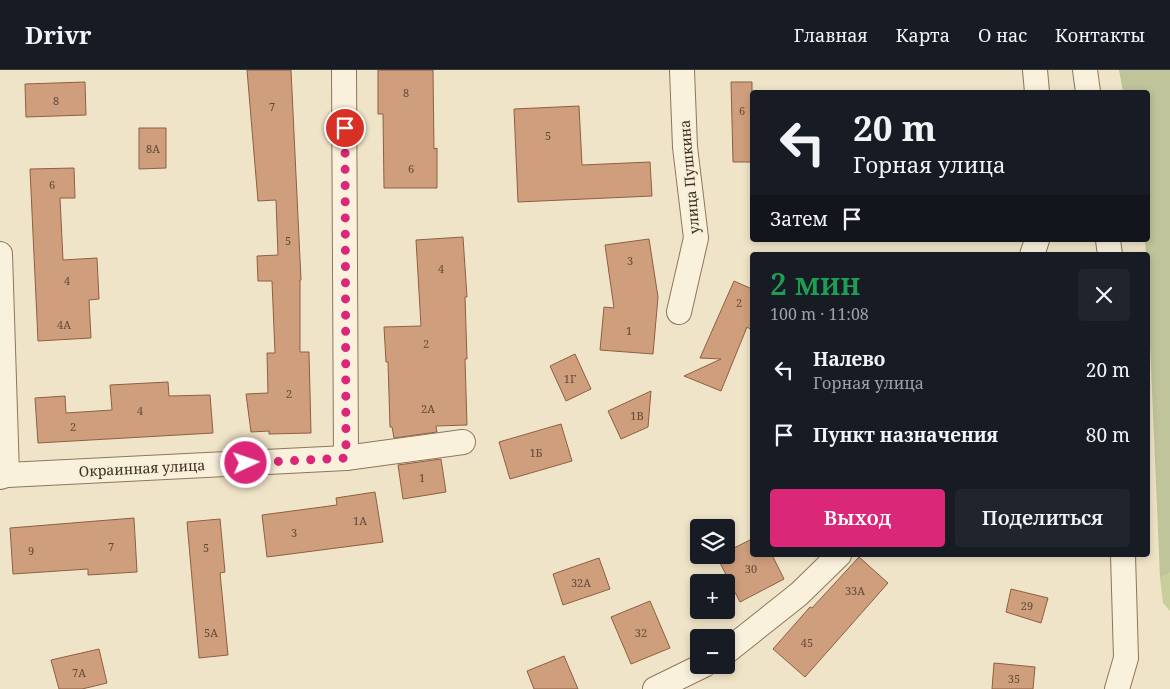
<!DOCTYPE html>
<html lang="ru">
<head>
<meta charset="utf-8">
<style>
  :root { --surface:#171b24; --page:#20242c; --text:#f1f3f6; --muted:#9ea1a6; --line:#363941; --accent:#db2777 }
  body { margin:0; font-family:"Noto Serif",serif; background:var(--page); color:var(--text); height:100vh; display:flex; flex-direction:column; font-size:19px; white-space:nowrap }
  * { box-sizing:border-box; margin:0 }
  p { font-size:16px; color:var(--muted) }
  .icon { flex:none; width:28px; height:28px; fill:none; stroke:currentColor; stroke-width:2; stroke-linecap:round; stroke-linejoin:round }
  .map { position:relative; flex:1; overflow:hidden }
  .side { position:absolute; left:750px; top:182px; width:400px; height:305px; display:flex; flex-direction:column; background:var(--surface); border-radius:5px; box-shadow:0 2px 8px #0003 }
  .side>* { flex:none }
  .banner { position:absolute; left:750px; top:20px; width:400px; height:152px; border-radius:5px; box-shadow:0 2px 8px #0003; background:#171b24; color:var(--text); overflow:hidden }
  .buttons { position:absolute; left:690px; top:449px; display:grid; gap:10px }
  .buttons a { display:grid; place-items:center; width:45px; height:45px; border-radius:5px; background:var(--surface); box-shadow:0 2px 8px #0003; font-size:25px }
  .pin { position:absolute; display:grid; place-items:center; width:42px; height:42px; color:#fff; margin:-21px; border:2px solid #fff; border-radius:50%; box-shadow:0 1px 5px #0007 }
  .me { position:absolute; width:55px; margin:-28px; rotate:87deg; stroke-linejoin:round; filter:drop-shadow(0 0 4px #0008) }
  .turn { display:flex; align-items:center; gap:18px; height:105px; padding:0 20px; font-size:22px }
  .turn .icon { width:65px; height:65px; stroke-width:2.5 }
  .turn b { display:block; font-size:35px; line-height:42px }
  .then { display:flex; align-items:center; height:48px; padding:0 20px; background:#0003; gap:10px; font-size:19px }
  .round { display:grid; place-items:center; flex:none; width:52px; height:52px; border-radius:5px; background:var(--page) }
  .overview { display:flex; align-items:center; justify-content:space-between; height:85px; padding:0 20px }
  h1 { font-size:30px; font-weight:600; line-height:38px; color:#1e9e55 }
  .button { display:flex; gap:10px; margin-top:auto; padding:10px 20px }
  .button a { flex:1; height:58px; border-radius:5px; background:var(--accent); color:#fff; font-size:20px; font-weight:600; line-height:58px; text-align:center }
  .button a+a { background:var(--page); color:var(--text) }
  ul { padding:0; list-style:none }
  li { display:flex; align-items:center; gap:15px; height:65px; padding:0 20px }
  li div { flex:1 }
  li b { display:block; font-size:19px }
  li em { font-style:normal }
  header { display:flex; align-items:center; gap:30px; box-sizing:border-box; height:70px; padding:0 25px; background:var(--surface); border-bottom:1px solid var(--line) }
  header strong { font-size:24px }
  nav { display:flex; gap:28px; margin-inline-start:auto; font-size:18px }
  .map>svg:first-child { display:block }
  .green { fill:#c9cf9b }
  .cemetery { fill:#bfc49a }
  .building { fill:#cf9f7d; stroke:#8d5f41 }
  .lines { fill:none; stroke-linecap:round; stroke-linejoin:round }
  .minor-casing { stroke:#8d765c; stroke-width:26 }
  .minor { stroke:#faf1dc; stroke-width:24 }
  .route { stroke:#db2777; stroke-width:9; stroke-dasharray:0 16.2 }
  .labels { text-anchor:middle; dominant-baseline:central; stroke-width:4; stroke-linejoin:round; paint-order:stroke }
  .number-label { font-size:11px; fill:#624a37 }
  .street-label { font-size:14px; fill:#3d2e20; stroke:#f7eed8 }
</style>
</head>
<body>
<header>
<strong>Drivr</strong>
<nav><a>Главная</a><a>Карта</a><a>О нас</a><a>Контакты</a></nav>
</header>
<div class="map">
<svg width="1170" height="619" viewBox="0 0 1170 619">
  <rect width="100%" height="100%" fill="#f0e4c8"/>
  <polygon class="green" points="1170,503 1170,541 1163,533 1160,508"/>
  <polygon class="cemetery" points="1119,0 1170,0 1170,503 1160,508 1148,225 1148,185 1146,185 1145,170 1148,170 1148,22 1123,22"/>
  <g class="building">
    <polygon points="247,0 291,0 301,210 300,210 300,282 309,282 311,363 269,364 269,361 251,362 246,324 268,323 267,283 275,283 272,211 258,211 257,186 278,185 276,130 258,131"/>
    <polygon points="378,0 433,0 434,79 437,78 437,118 384,118 383,44 378,44"/>
    <polygon points="85,12 86,45 26,47 25,14"/>
    <polygon points="731,12 752,12 752,92 733,92"/>
    <polygon points="579,36 582,95 650,92 652,126 518,132 514,39"/>
    <polygon points="139,58 166,58 166,98 139,99"/>
    <polygon points="74,98 75,128 60,128 63,190 97,188 99,229 89,230 91,268 38,271 30,99"/>
    <polygon points="463,167 467,227 465,227 467,289 465,289 467,355 436,356 437,362 394,368 392,357 390,357 388,292 386,292 384,257 421,256 416,170"/>
    <polygon points="649,169 658,227 653,284 600,280 604,237 614,238 605,175"/>
    <polygon points="734,211 752,219 752,260 747,257 721,321 684,306 721,289 700,288"/>
    <polygon points="575,284 591,319 566,331 550,296"/>
    <polygon points="168,312 169,326 210,325 213,363 38,373 35,328 65,326 66,343 112,340 110,315"/>
    <polygon points="651,321 648,357 621,369 608,341"/>
    <polygon points="561,354 572,391 510,409 499,372"/>
    <polygon points="441,389 446,422 403,429 398,395"/>
    <polygon points="375,422 383,472 267,487 262,445 337,435 336,428"/>
    <polygon points="134,448 137,502 88,505 88,499 13,504 10,458"/>
    <polygon points="220,449 225,502 220,503 228,585 199,588 187,452"/>
    <polygon points="752,469 752,485 772,485 784,509 740,532 717,487 726,485 726,482"/>
    <polygon points="859,487 888,513 805,607 773,579 810,537 812,538"/>
    <polygon points="599,488 610,519 563,535 553,504"/>
    <polygon points="1011,519 1048,528 1041,553 1006,542"/>
    <polygon points="650,531 670,578 631,594 611,547"/>
    <polygon points="99,579 107,613 82,619 59,619 51,590"/>
    <polygon points="564,586 578,619 534,619 527,601"/>
    <polygon points="994,593 1035,597 1033,619 992,619"/>
  </g>
  <g class="lines">
    <g class="minor-casing">
      <g id="minor">
        <polyline points="344,0 346,388"/>
        <polyline points="1035,0 1037,22"/>
        <polyline points="1085,0 1088,22"/>
        <polyline points="1108,170 1110,185"/>
        <polyline points="0,184 7,405"/>
        <polyline points="1032,185 1037,170"/>
        <polyline points="679,242 696,168 685,77 682,0"/>
        <polyline points="0,407 7,405 346,388 463,372"/>
        <polyline points="726,582 799,524 839,485"/>
        <polyline points="655,619 704,595"/>
        <polyline points="1117,619 1126,588 1123,485"/>
      </g>
    </g>
    <use href="#minor" class="minor"/>
  </g>
  <g class="lines">
    <polyline class="route" points="246,393 346,388 345,58"/>
  </g>
  <g class="labels">
    <g class="number-label">
      <text x="406" y="22">8</text>
      <text x="56" y="30">8</text>
      <text x="272" y="36">7</text>
      <text x="742" y="40">6</text>
      <text x="548" y="65">5</text>
      <text x="153" y="78">8А</text>
      <text x="411" y="98">6</text>
      <text x="52" y="114">6</text>
      <text x="288" y="170">5</text>
      <text x="630" y="190">3</text>
      <text x="441" y="198">4</text>
      <text x="67" y="210">4</text>
      <text x="739" y="232">2</text>
      <text x="64" y="254">4А</text>
      <text x="629" y="260">1</text>
      <text x="426" y="273">2</text>
      <text x="570" y="308">1Г</text>
      <text x="289" y="323">2</text>
      <text x="428" y="338">2А</text>
      <text x="140" y="340">4</text>
      <text x="637" y="345">1В</text>
      <text x="73" y="356">2</text>
      <text x="536" y="382">1Б</text>
      <text x="422" y="407">1</text>
      <text x="360" y="450">1А</text>
      <text x="294" y="462">3</text>
      <text x="111" y="476">7</text>
      <text x="206" y="477">5</text>
      <text x="31" y="480">9</text>
      <text x="751" y="498">30</text>
      <text x="581" y="512">32А</text>
      <text x="855" y="520">33А</text>
      <text x="1027" y="535">29</text>
      <text x="211" y="562">5А</text>
      <text x="641" y="562">32</text>
      <text x="807" y="572">45</text>
      <text x="79" y="602">7А</text>
      <text x="1014" y="608">35</text>
    </g>
    <g class="street-label">
      <text transform="translate(689 107) rotate(-95)">улица Пушкина</text>
      <text transform="translate(142 398) rotate(-3)">Окраинная улица</text>
    </g>
  </g>
</svg>
<div class="buttons">
<a><svg class="icon" aria-label="layers" viewBox="0 0 24 24"><path d="M12 4l9 5-9 5-9-5zM3 14l9 5 9-5"/></svg></a>
<a>+</a>
<a>−</a>
</div>
<div class="pin" style="left:345px;top:58px;background:#d93025"><svg class="icon" aria-label="arrive" viewBox="0 0 24 24"><path d="M6 21V4h12l-3 4 3 4H6"/></svg></div>
<svg class="me" style="left:246px;top:393px" viewBox="-20 -20 40 40"><circle r="17" fill="#db2777" stroke="#fff" stroke-width="3"/><path d="M0-11L8 9 0 5-8 9z" fill="#fff"/></svg>
<div class="banner">
<div class="turn"><svg class="icon" aria-label="left" viewBox="0 0 24 24"><path d="M17 20v-9H6M10 6l-5 5 5 5"/></svg><div><b>20 m</b>Горная улица</div></div>
<div class="then">Затем<svg class="icon" aria-label="arrive" viewBox="0 0 24 24"><path d="M6 21V4h12l-3 4 3 4H6"/></svg></div>
</div>
<section class="side">
<div class="overview"><div><h1>2 мин</h1><p>100 m · 11:08</p></div><a class="round"><svg class="icon" aria-label="close" viewBox="0 0 24 24"><path d="M6 6l12 12M18 6L6 18"/></svg></a></div>
<ul>
<li><svg class="icon" aria-label="left" viewBox="0 0 24 24"><path d="M17 20v-9H6M10 6l-5 5 5 5"/></svg><div><b>Налево</b><p>Горная улица</p></div><em>20 m</em></li>
<li><svg class="icon" aria-label="arrive" viewBox="0 0 24 24"><path d="M6 21V4h12l-3 4 3 4H6"/></svg><div><b>Пункт назначения</b></div><em>80 m</em></li>
</ul>
<div class="button"><a>Выход</a><a>Поделиться</a></div>
</section>
</div>
</body>
</html>
